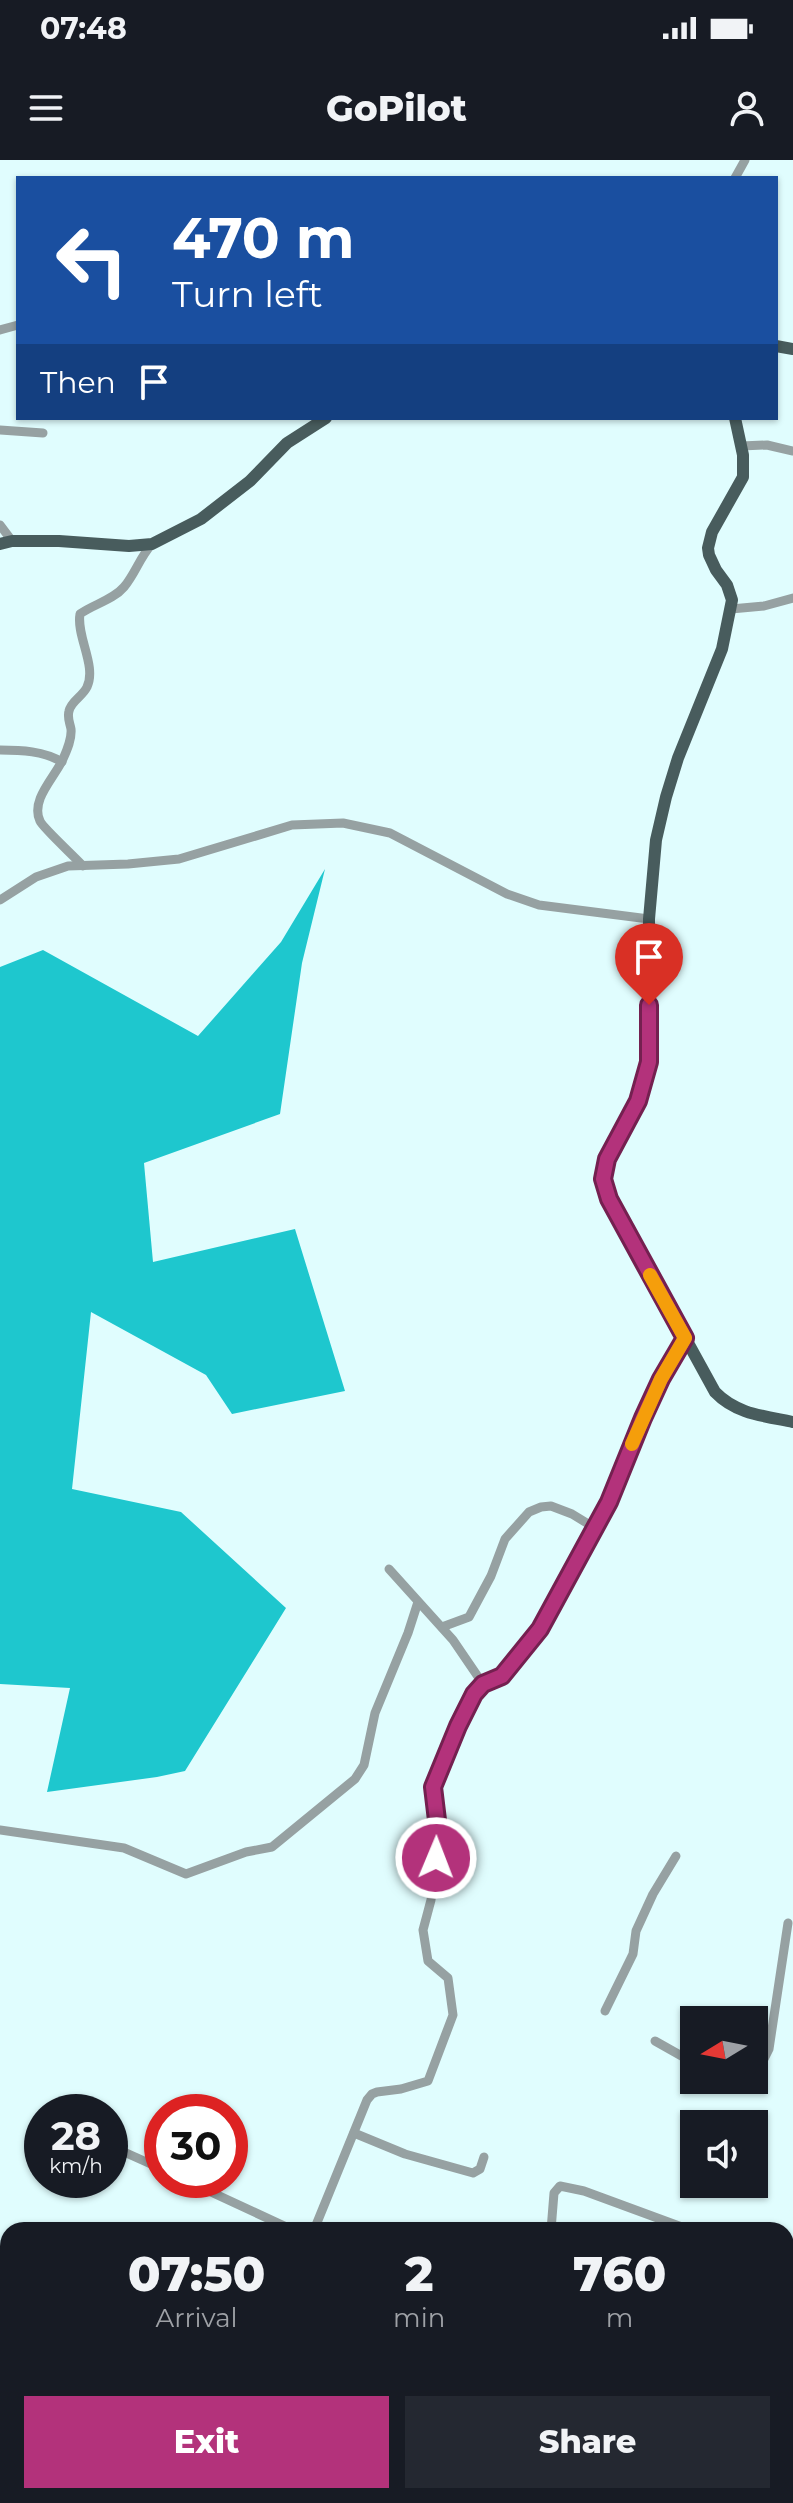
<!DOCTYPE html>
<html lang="en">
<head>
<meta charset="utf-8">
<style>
  :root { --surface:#171b24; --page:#242831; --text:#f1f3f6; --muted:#9ea1a6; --accent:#b3327b }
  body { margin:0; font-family:Montserrat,sans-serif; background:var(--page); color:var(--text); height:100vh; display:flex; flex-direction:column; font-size:30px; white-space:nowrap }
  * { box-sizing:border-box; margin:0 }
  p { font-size:26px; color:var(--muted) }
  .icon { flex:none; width:44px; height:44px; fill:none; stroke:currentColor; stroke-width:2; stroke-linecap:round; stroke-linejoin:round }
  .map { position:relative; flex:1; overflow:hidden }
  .details { position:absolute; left:0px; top:2062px; width:794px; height:282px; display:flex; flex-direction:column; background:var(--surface); border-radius:24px 24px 0 0; box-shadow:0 2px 6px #0004 }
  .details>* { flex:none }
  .top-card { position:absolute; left:16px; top:16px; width:762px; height:244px; border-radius:0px; box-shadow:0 2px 6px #0004; background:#1a4fa0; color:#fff; overflow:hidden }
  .needle { width:52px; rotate:260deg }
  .tools { position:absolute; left:680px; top:1846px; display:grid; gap:16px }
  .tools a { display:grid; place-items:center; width:88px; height:88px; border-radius:0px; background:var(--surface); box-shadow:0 2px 6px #0004; font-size:40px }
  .speed { position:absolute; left:24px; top:1934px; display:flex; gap:16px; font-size:40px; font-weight:700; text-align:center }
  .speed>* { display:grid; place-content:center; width:104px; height:104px; border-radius:50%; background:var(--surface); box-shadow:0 2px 6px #0004; line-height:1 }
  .speed small { font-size:20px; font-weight:400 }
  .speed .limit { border:12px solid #d22; background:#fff; color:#111 }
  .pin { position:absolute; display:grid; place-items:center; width:68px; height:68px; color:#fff; margin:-82px -34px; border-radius:50% 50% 50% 0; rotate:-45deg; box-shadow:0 0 8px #0007 }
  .pin .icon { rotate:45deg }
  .me { position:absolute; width:88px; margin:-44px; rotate:1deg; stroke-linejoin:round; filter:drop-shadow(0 0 6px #0008) }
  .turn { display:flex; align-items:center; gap:28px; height:168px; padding:0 24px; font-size:36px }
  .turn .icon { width:104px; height:104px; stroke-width:2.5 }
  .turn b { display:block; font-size:56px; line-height:68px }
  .then { display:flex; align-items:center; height:76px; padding:0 24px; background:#0003; gap:16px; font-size:30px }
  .eta { display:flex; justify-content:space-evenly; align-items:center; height:136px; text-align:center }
  .eta b { font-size:48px; font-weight:800; line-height:56px }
  .cta { display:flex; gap:16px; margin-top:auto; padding:16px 24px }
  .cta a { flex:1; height:92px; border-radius:0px; background:var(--accent); color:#fff; font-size:32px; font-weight:800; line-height:92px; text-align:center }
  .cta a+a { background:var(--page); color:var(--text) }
  .status { display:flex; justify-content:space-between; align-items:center; height:56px; padding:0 40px; background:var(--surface); direction:ltr }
  .status svg { height:22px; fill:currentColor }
  header { display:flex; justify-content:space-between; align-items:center; height:104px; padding:0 24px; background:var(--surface); font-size:36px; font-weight:800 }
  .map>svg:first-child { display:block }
  .forest { fill:#1ec7ce }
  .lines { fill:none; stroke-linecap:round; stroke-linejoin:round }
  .minor { stroke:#96a1a2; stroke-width:9 }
  .major { stroke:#485c5d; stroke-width:12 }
  .route-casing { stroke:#742050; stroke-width:20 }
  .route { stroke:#b3327b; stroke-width:14 }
  .slow { stroke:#f59e0b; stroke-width:14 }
</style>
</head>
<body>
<div class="status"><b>07:48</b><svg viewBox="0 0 49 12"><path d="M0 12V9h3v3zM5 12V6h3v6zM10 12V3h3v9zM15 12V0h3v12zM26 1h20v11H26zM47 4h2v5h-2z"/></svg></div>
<header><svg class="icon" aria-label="menu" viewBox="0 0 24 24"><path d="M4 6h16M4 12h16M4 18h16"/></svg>GoPilot<svg class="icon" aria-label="person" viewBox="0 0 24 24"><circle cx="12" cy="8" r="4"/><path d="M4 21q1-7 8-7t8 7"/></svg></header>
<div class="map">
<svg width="793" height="2343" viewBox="0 0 793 2343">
  <rect width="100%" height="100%" fill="#e0fdfe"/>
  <polygon class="forest" points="325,709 302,803 280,954 144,1003 153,1102 295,1069 345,1231 232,1254 206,1215 91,1152 72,1329 181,1352 286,1448 185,1611 157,1617 47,1632 70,1528 0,1524 0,807 43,790 198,876 281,782"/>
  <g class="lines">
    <g class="minor">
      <polyline points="735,18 745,0"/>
      <polyline points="0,170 18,165"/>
      <polyline points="0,270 43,273"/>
      <polyline points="741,286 767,285 793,291"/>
      <polyline points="0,365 12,381"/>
      <polyline points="731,449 764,446 793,438"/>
      <path d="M0,590c21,0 44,1 62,12"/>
      <path d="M83,706c-8,-9 -40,-38 -43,-45 -10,-21 15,-44 23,-62 4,-9 9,-20 8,-30 -1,-6 -4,-11 -2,-18 2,-10 14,-15 18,-24 10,-21 -11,-51 -7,-73 14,-10 33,-14 44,-27 11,-13 16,-30 28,-43"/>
      <polyline points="0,740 36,717 68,706 128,704 179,699 292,665 343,663 390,673 507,734 539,745 649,759"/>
      <polyline points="389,1409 453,1480 483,1524"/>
      <polyline points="442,1467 469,1457 491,1416 505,1379 529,1352 541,1347 551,1346 572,1354 595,1368"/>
      <polyline points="0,1670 124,1688 186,1714 246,1692 272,1687 355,1619 364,1605 375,1553 408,1473 418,1442"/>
      <polyline points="605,1851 633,1794 636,1771 653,1734 676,1696"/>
      <polyline points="655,1881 694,1903"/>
      <polyline points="738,1920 752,1923 769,1889 788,1763"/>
      <polyline points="354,1973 405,1994 473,2013 480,2009 484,1997"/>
      <polyline points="124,1992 162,2009"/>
      <polyline points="185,2020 293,2070"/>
      <polyline points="314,2070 367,1940 372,1934 377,1932 401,1929 428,1921 453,1855 448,1818 428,1801 423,1770 431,1740 439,1677 433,1627 474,1534 483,1524 502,1516 540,1469 609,1342 643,1258 661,1219 685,1178"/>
      <polyline points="551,2070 554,2033 560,2026 584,2031 690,2070"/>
      <polyline points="786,2150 793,2151"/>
      <polyline points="638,2336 641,2343"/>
      <polyline points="258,2343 264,2336"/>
      <polyline points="521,2343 521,2336"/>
    </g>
    <g class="major">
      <polyline points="776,186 793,189"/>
      <path d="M735,258l8,37v22l-31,55 -4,16 1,7 7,15 11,15 5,15 -10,49 -44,109 -12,39 -10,43 -7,79v143l-11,39 -31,58 -4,20 6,20 106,193c21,22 49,24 78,30"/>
      <polyline points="0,384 12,381 59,381 129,386 152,384 201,359 250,321 287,283 326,258"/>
      <polyline points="0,2185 8,2188"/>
      <polyline points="786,2283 793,2281"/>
      <polyline points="310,2336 325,2343"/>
      <polyline points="597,2343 618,2336"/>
    </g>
  </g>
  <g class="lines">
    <g class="route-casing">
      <polyline id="route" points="436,1698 439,1677 433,1627 458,1566 474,1534 483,1524 502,1516 540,1469 609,1342 643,1258 661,1219 685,1178 609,1039 603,1019 607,999 638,941 649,902 649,845"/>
    </g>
    <use href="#route" class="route"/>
    <polyline class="slow" points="632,1284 661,1219 685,1178 650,1115"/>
  </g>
</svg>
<div class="tools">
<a><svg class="needle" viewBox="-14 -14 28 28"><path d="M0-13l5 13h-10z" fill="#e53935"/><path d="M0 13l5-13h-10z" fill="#9ea1a6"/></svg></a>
<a><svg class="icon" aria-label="sound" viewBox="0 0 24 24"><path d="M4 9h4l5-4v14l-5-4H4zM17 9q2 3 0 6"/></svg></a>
</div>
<div class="speed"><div>28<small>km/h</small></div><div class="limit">30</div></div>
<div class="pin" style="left:649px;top:845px;background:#d93025"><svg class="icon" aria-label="arrive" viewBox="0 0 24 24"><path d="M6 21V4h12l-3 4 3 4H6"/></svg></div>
<svg class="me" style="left:436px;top:1698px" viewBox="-20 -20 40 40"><circle r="17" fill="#b3327b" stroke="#fff" stroke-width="3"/><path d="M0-11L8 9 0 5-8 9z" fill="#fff"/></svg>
<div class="top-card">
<div class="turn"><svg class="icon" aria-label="left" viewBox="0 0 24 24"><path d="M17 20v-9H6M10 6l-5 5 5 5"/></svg><div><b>470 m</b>Turn left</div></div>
<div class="then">Then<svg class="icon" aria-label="arrive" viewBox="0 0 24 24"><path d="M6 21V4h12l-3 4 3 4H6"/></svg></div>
</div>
<section class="details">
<div class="eta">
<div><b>07:50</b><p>Arrival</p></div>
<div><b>2</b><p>min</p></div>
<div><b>760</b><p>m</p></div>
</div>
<div class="cta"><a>Exit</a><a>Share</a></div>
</section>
</div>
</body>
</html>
